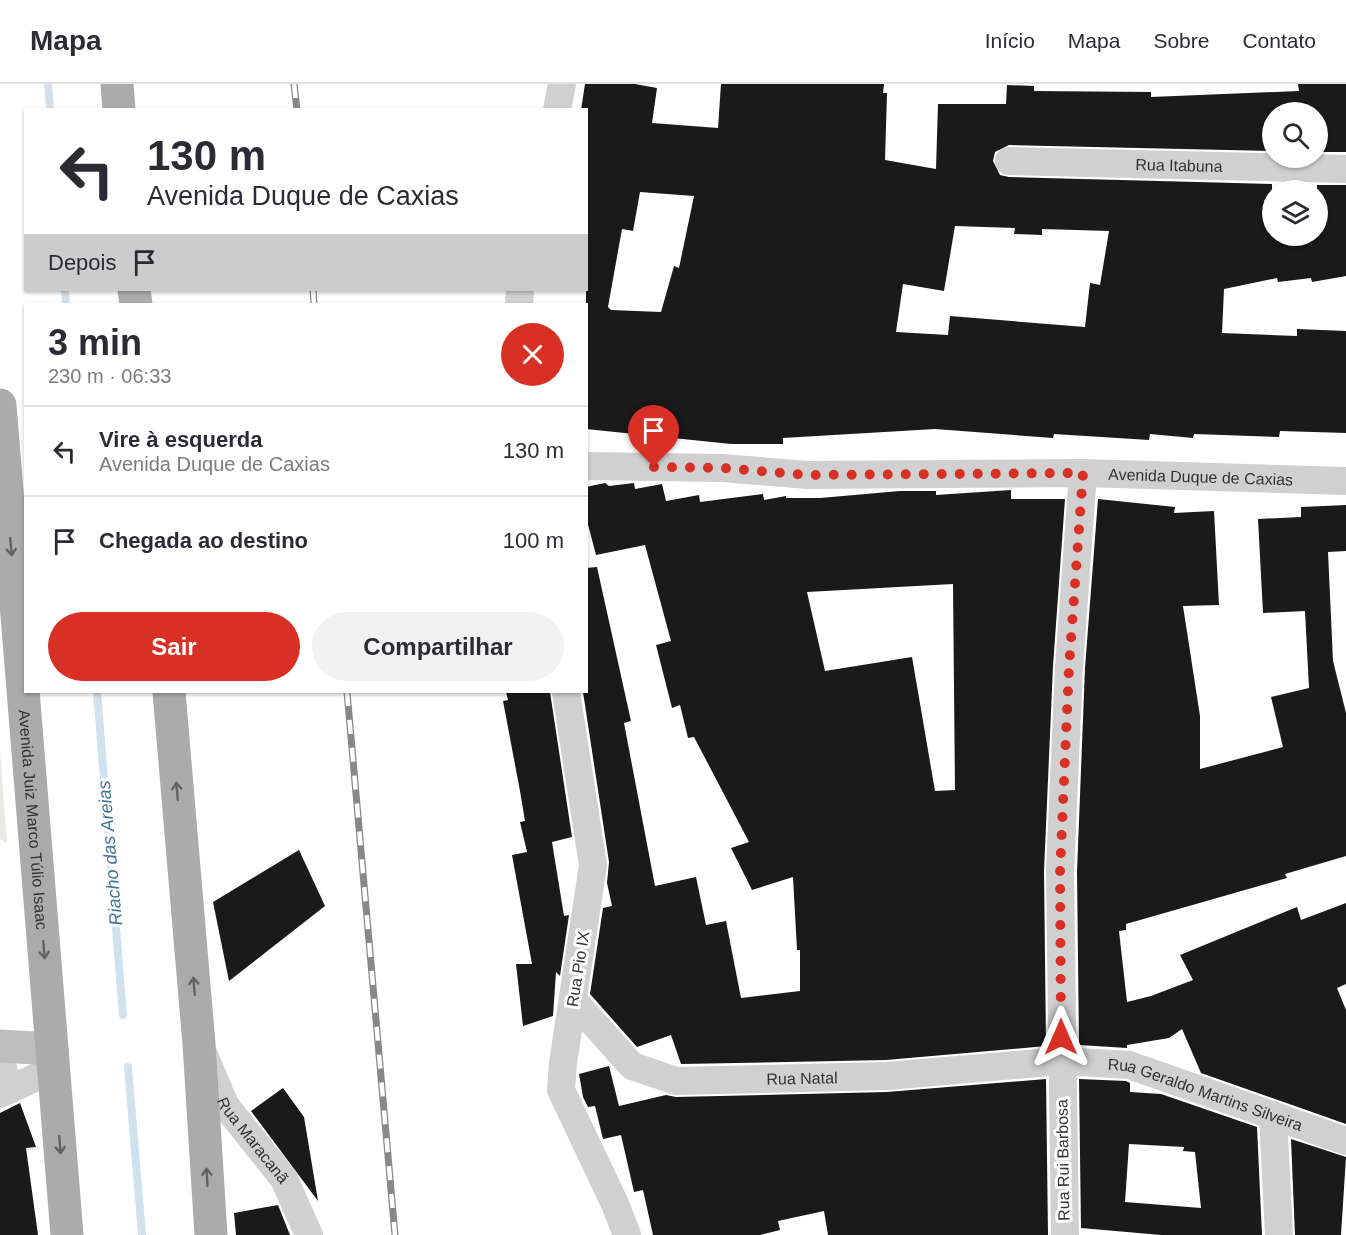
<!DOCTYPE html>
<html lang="pt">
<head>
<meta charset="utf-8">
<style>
  :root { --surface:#fff; --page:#f2f2f3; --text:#2b2b33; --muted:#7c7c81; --line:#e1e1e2; --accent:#d93025 }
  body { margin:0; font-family:Arial,sans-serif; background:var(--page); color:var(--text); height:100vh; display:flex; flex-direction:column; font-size:22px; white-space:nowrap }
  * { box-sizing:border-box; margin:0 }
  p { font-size:20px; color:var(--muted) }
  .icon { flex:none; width:33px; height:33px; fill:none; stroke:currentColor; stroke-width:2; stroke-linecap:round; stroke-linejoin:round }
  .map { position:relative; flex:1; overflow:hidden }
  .details { position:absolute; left:24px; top:219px; width:564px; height:390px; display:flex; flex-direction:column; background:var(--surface); border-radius:0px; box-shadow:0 2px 4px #0004 }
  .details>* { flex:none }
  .hud { position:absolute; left:24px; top:24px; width:564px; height:183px; border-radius:0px; box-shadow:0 2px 4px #0004; background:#fff; color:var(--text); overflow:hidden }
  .tools { position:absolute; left:1262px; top:18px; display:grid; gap:12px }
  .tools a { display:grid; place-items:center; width:66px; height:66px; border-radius:50%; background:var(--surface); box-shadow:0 2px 4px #0004; font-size:30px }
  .pin { position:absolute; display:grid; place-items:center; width:51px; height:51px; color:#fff; margin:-62px -26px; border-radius:50% 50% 50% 0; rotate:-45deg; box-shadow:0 0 6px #0007 }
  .pin .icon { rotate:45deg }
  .me { position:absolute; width:66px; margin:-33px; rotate:0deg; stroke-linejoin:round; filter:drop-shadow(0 0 4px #0008) }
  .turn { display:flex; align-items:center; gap:21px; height:126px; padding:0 24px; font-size:27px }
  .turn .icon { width:78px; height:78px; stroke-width:2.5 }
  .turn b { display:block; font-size:42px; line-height:51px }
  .then { display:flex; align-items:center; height:57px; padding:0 24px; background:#0003; gap:12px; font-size:22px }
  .round { display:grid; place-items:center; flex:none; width:63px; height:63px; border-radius:32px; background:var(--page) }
  .headline { display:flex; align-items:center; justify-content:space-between; height:102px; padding:0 24px }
  h1 { font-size:36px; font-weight:700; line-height:45px }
  .primary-button { display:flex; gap:12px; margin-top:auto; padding:12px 24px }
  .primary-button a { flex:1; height:69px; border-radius:36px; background:var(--accent); color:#fff; font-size:24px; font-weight:700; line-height:69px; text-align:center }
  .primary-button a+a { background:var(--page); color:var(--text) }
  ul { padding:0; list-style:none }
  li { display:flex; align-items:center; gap:18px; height:90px; padding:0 24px; border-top:2px solid var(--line) }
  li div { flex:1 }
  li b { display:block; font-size:22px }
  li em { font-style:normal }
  header { display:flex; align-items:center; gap:36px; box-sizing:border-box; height:84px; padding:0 30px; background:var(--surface); border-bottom:2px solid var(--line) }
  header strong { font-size:28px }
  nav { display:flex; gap:33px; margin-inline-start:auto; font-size:21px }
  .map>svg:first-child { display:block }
  .green { fill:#e6ecdf }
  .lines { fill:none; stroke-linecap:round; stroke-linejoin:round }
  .stream { stroke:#cfe2ee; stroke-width:8 }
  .building { fill:#1a1a1a; fill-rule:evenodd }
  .street { stroke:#d0d0d0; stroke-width:28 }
  .secondary { stroke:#bdbdbd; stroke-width:33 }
  .primary { stroke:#ababab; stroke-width:33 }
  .rail-casing { stroke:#888; stroke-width:7 }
  .rail { stroke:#fff; stroke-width:4.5; stroke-dasharray:14; stroke-linecap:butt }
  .oneway { stroke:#636363 }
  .route { stroke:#d93025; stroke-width:10; stroke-dasharray:0 18 }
  .labels { text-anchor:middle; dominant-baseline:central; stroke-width:6; stroke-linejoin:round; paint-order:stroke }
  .street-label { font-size:16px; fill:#333; stroke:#fff }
  .water-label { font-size:18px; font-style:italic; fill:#3f7597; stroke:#fff }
</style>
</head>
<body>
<header>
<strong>Mapa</strong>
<nav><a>Início</a><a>Mapa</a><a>Sobre</a><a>Contato</a></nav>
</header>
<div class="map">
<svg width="1346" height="1151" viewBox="0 0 1346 1151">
  <rect width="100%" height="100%" fill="#fff"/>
  <polygon class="green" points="0,666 7,759 0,755"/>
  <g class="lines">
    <g class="stream">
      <polyline points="48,0 50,26"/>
      <polyline points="65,206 66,220"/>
      <polyline points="97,608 123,931"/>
      <polyline points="128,983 142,1151"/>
    </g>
  </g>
  <g class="building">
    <path d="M585,0h50l22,4 -5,35 66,5 3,-44h163l-1,9h4l-2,67 51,9 2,-65h68l1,-19 27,1v5l117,1v5l148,-6 -1,-7h48v68h-29v-40h-45v39l-263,-6 -14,7 -2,9 7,14 9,2 263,7v52h45v-51h29v91l-34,6 -1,-4 -33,4 -1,-4 -53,11 -2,44 75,3v-7l49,2v102l-66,-2 -1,6 -85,-3 -1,4 -43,-4 -1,6 -95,-6 -1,4 -118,-9 -152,9v6h-52l-145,-15v-319h-5zM640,108l54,4 -15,72 -5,-2 -13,46 -50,-2 -3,-3 14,-78 11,2zM955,142l60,2 -1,6 28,1v-6l67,2 -9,54 -10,-2 -5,44 -135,-11 -2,19 -52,-3 7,-48 41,7z"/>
    <path d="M605,399l4,3 25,-3 1,6 27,-5 4,17 33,-6 1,7 63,-8 1,6 22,-4v2h34l80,-7h36v4l75,-5v9h54l-12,167 -9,205 2,175 -160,14 -205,4 -10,-29 -34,12 -47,-53 13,-86 9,-2 -5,-23 2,-21 -26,-170h3v-124l11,-1 34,154 -7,2 31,163 41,-9 10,48 20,-4 15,77 59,-7v-41h-3l-4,-73 -41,13 -21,-42 18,-6 -55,-105 -6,1 -8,-33 -8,3 -16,-63 15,-4 -26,-96 -49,10 -10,-38v-30zM953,500l2,206 -20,1 -23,-134 -87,14 -18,-79z"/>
    <polygon points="1098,415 1175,423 1174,429 1214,427 1219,521 1183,522 1200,632 1200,685 1283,663 1271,613 1309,604 1305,527 1263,529 1258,435 1301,433 1301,423 1346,421 1346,467 1328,468 1333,577 1346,629 1346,772 1285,790 1287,794 1126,840 1126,846 1119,847 1127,918 1151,912 1193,896 1180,871 1297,823 1301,836 1346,819 1346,900 1337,904 1346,926 1346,1040 1201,989 1182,945 1169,954 1127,961 1127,964 1079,961 1077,788 1085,584"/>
    <polygon points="506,608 550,608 572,753 552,758 564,832 569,831 560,892 556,888 553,932 523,942 516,880 532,880 512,771 527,768 520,738 525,737 520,707 503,617 508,616"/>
    <polygon points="299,766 325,822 229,897 213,818"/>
    <polygon points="609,982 619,1022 666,1011 676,1013 887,1008 1046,995 1048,1151 828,1151 824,1127 778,1137 780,1146 760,1151 653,1151 643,1106 634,1108 621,1051 603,1055 595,1022 588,1023 583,1013 579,990"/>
    <path d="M1079,995l47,2 4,2v9l31,2 96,33 5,108h-101l-80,-7zM1129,1060l55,3 -1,4 12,1 6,56 -76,-6z"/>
    <polygon points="283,1004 304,1033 318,1117 251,1027"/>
    <polygon points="20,1019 36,1063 26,1064 38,1151 0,1151 0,1029"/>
    <polygon points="1291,1055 1346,1073 1341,1151 1295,1151"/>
    <polygon points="278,1121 290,1151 236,1151 234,1129"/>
  </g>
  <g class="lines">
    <g class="street">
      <polyline points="557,26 562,0"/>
      <path id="s1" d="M1009,77l337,8"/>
      <polyline points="519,220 520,206"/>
      <path id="s2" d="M586,382l136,2 86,7 275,-2 263,8"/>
      <polyline points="566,608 593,781 563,979 561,1006 615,1120 627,1151"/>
      <path id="s3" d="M573,916l59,66 44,15 211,-5 175,-15 67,4 217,76"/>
      <polyline points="0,970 8,1006"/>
      <path id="s4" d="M204,971l21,50 59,74 25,56"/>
      <polyline points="0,1010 54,985"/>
      <polyline points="1273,1031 1279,1151"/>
      <polyline points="1065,1151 1060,788 1069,583 1083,389"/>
    </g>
    <polyline class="secondary" points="0,962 52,965"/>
    <g class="primary">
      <polyline points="117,0 119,26"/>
      <polyline points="134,206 136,220"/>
      <path id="s5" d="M0,321l67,830"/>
      <polyline points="169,608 199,960 211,1151"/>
    </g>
    <g class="rail-casing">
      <g id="rail">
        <polyline points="294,0 297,26"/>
        <polyline points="313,206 314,220"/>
        <polyline points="347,608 395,1151"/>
      </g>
    </g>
    <use href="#rail" class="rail"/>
  </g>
  <defs><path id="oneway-shaft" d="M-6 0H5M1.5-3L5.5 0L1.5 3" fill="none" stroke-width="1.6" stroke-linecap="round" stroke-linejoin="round" transform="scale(1.5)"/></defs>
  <g class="oneway">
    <use href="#oneway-shaft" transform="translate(11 463) rotate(85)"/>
    <use href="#oneway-shaft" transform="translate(177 707) rotate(-95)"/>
    <use href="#oneway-shaft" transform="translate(44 866) rotate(85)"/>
    <use href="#oneway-shaft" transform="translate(194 902) rotate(-95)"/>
    <use href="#oneway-shaft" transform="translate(60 1061) rotate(85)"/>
    <use href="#oneway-shaft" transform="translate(207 1093) rotate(-93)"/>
  </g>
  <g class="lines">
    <polyline class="route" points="654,383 722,384 808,391 1083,389 1069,583 1060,788 1061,953"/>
  </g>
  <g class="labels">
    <g class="street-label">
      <text stroke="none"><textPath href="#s1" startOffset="170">Rua Itabuna</textPath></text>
      <text stroke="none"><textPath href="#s2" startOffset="615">Avenida Duque de Caxias</textPath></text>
      <text stroke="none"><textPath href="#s5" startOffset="416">Avenida Juiz Marco Túlio Isaac</textPath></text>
      <text transform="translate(578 885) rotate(-81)">Rua Pio IX</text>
      <text stroke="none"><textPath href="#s3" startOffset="261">Rua Natal</textPath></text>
      <text stroke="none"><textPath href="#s3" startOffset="670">Rua Geraldo Martins Silveira</textPath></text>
      <text stroke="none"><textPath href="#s4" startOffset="99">Rua Maracanã</textPath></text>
      <text transform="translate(1063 1076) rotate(-91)">Rua Rui Barbosa</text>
    </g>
    <g class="water-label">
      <text transform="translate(110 769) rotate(-95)">Riacho das Areias</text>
    </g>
  </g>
</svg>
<div class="tools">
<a><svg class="icon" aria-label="search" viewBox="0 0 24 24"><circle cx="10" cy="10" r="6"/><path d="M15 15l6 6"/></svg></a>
<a><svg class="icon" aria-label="layers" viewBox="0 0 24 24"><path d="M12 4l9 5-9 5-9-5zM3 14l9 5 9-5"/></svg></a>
</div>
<div class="pin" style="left:654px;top:383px;background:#d93025"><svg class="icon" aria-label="arrive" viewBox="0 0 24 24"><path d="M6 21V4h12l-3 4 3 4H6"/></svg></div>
<svg class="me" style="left:1061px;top:953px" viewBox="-20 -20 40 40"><path d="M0-17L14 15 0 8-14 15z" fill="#d93025" stroke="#fff" stroke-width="4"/></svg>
<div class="hud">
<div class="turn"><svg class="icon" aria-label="left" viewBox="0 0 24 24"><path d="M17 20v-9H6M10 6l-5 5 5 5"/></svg><div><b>130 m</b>Avenida Duque de Caxias</div></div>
<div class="then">Depois<svg class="icon" aria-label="arrive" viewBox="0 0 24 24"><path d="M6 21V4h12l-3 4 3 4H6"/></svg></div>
</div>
<section class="details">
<div class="headline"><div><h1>3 min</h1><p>230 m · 06:33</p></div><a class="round" style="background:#d93025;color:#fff"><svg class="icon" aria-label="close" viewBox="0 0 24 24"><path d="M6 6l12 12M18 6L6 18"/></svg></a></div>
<ul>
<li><svg class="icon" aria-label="left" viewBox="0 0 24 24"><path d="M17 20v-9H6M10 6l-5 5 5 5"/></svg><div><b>Vire à esquerda</b><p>Avenida Duque de Caxias</p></div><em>130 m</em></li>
<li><svg class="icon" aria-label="arrive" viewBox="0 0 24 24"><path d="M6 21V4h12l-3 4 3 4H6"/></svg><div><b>Chegada ao destino</b></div><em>100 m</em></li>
</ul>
<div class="primary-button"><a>Sair</a><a>Compartilhar</a></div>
</section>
</div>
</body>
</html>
